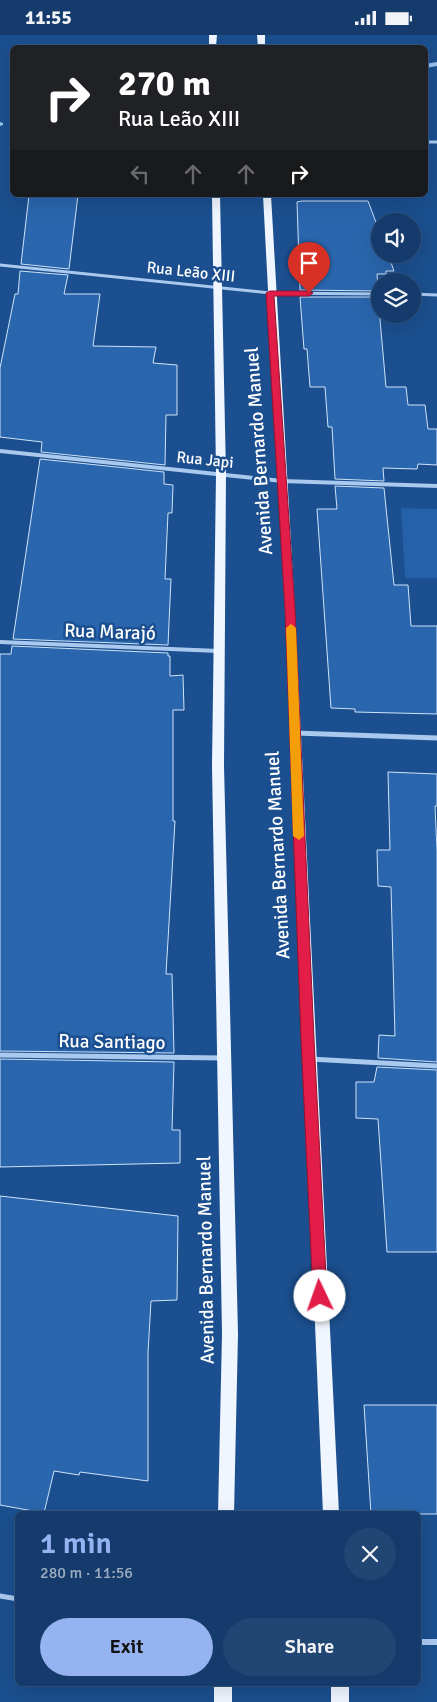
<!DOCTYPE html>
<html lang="en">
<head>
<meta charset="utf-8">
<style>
  :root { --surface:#143b6b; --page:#214673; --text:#f1f3f6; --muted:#9dadc1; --line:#33557e; --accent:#95b2f1 }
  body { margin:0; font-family:Signika,sans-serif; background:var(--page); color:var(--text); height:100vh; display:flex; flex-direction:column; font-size:19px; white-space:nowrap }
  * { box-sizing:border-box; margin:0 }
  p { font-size:16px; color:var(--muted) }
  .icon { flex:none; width:28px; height:28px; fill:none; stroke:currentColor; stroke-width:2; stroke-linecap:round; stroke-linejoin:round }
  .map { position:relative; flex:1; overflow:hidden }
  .drawer { position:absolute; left:15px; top:1476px; width:406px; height:175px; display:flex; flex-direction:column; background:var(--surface); border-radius:8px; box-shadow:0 5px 20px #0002,0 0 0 1px var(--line) }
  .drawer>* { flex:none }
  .guide { position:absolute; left:10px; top:10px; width:418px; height:152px; border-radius:8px; box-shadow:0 5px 20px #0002,0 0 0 1px var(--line); background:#202124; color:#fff; overflow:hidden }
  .controls { position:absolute; left:371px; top:178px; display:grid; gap:10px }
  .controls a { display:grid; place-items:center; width:50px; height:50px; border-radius:50%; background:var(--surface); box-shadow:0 5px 20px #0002,0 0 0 1px var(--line); font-size:25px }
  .pin { position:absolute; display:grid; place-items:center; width:42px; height:42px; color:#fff; margin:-51px -21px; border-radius:50% 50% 50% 0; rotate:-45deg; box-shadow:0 0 5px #0007 }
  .pin .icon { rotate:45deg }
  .me { position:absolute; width:55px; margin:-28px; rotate:357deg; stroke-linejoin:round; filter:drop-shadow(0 0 4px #0008) }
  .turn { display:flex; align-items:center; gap:18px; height:105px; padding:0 25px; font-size:22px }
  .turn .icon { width:65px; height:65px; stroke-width:2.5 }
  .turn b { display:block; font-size:35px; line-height:42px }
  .lanes { display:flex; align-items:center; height:48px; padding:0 25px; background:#0003; justify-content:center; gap:25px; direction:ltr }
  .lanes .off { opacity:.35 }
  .round { display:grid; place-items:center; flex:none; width:52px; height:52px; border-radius:26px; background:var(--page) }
  .overview { display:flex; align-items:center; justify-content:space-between; height:85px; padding:0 25px }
  h1 { font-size:30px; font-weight:600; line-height:38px; color:var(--accent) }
  .primary-button { display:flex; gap:10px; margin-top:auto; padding:10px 25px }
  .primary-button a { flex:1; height:58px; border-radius:30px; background:var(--accent); color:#111; font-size:20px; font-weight:600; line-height:58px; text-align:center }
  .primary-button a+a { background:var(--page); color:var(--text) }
  .status { display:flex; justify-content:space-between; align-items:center; height:35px; padding:0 25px; background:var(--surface); direction:ltr }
  .status svg { height:14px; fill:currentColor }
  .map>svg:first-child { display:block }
  .green { fill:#2461a8 }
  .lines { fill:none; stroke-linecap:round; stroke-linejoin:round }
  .stream { fill:#9cc4f0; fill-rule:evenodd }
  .building { fill:#2a66ad; stroke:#cfe3fa }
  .service { stroke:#a9c9ee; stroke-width:5 }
  .minor-far3 { stroke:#a9c9ee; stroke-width:3 }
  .minor-far2 { stroke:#a9c9ee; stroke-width:4 }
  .minor-far1 { stroke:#a9c9ee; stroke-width:5 }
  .minor { stroke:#a9c9ee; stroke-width:6 }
  .primary { fill:#f0f6ff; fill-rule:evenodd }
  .route { fill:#e11d48; stroke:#92132f }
  .slow { fill:#f59e0b }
  .labels { text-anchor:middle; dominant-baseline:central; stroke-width:5; stroke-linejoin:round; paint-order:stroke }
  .far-street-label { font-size:16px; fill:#fff; stroke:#1b4f8f }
  .street-label { font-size:19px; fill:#fff; stroke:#1b4f8f }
</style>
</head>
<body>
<div class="status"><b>11:55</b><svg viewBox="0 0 49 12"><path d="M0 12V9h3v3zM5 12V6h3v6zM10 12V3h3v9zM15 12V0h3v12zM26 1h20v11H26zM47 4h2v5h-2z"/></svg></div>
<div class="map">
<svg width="437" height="1667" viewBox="0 0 437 1667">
  <rect width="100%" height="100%" fill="#1b4f8f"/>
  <polygon class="green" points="401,473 437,474 437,543 405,543"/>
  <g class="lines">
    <g class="stream">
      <polygon points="437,27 437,31 425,33 425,29"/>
      <polygon points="0,87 3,88 3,90 0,91"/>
    </g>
  </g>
  <g class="building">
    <polygon points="29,160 78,160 69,234 21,229"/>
    <polygon points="302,166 368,166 380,198 380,219 388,219 394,236 386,236 386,239 377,239 378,256 300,255 297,167"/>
    <polygon points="20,236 68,240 64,259 100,259 93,311 156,312 153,328 177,330 177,380 166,380 165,430 41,417 42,407 0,402 0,333 15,259 18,259"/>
    <polygon points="300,262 378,262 386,352 406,352 408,370 425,370 428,394 437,394 437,430 418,429 417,434 383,433 384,446 335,444 332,392 328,392 325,352 310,352 307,314 304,314"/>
    <polygon points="40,424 164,437 164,449 173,450 172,478 168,478 165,544 171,544 168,610 13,604"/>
    <polygon points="335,451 384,453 394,550 408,550 411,591 437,591 437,679 355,677 355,674 331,673 317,474 337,474"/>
    <polygon points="12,611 168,618 168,621 170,621 170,641 183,640 184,675 173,675 173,786 175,786 166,939 172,939 174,1018 0,1016 0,619 11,619"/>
    <polygon points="388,737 437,739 437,771 435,771 437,816 437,1027 378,1023 379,1000 395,1001 391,852 378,851 377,815 390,815"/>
    <polygon points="0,1024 174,1027 172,1095 180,1095 180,1128 0,1132"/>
    <polygon points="377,1032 437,1035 437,1217 387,1217 378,1084 356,1083 356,1047 374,1047"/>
    <polygon points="0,1161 178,1181 177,1265 151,1266 148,1318 148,1446 80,1437 79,1440 54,1436 44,1478 0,1470"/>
    <polygon points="364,1370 437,1370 437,1479 371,1479"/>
  </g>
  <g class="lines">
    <polyline class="service" points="0,1561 18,1564"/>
    <g class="minor-far3">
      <polyline points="425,107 437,107"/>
      <polyline points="0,230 270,258 380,259"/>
      <polyline points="412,259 437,260"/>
    </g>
    <g class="minor-far2">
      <polyline points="0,416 282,446 437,451"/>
      <polyline points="0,607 219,616"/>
    </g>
    <g class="minor-far1">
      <polyline points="295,698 437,703"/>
      <polyline points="0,1020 222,1023"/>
      <polyline points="310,1024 437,1031"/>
    </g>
    <polyline class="minor" points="419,1607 437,1607"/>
    <g class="primary">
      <polygon points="209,0 217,0 216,12 209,12"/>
      <polygon points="257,0 265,0 265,12 258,12"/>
      <polygon points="212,160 220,160 226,439 224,731 238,1299 234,1479 218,1479 222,1299 212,731 216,439"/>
      <polygon points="263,160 271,160 295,577 339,1479 323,1479 285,577"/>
      <rect x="214" y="1649" width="18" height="18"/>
      <rect x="331" y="1649" width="18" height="18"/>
    </g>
  </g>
  <polygon class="route" points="270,256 309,256 313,258 309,261 274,261 295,575 314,1004 327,1261 325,1266 320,1267 315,1266 313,1261 301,1004 285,575 266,258"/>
  <polygon class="slow" points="291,589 296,593 304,801 299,805 293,801 286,593"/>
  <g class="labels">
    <g class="far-street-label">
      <text transform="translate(191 237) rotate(6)">Rua Leão XIII</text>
      <text transform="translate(205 425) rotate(6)">Rua Japi</text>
    </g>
    <g class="street-label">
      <text transform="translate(259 416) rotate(-94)">Avenida Bernardo Manuel</text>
      <text transform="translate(110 597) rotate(2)">Rua Marajó</text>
      <text transform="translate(278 820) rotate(-93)">Avenida Bernardo Manuel</text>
      <text transform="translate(112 1007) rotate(1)">Rua Santiago</text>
      <text transform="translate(206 1225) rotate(-91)">Avenida Bernardo Manuel</text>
    </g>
  </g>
</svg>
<div class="controls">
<a><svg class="icon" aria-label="sound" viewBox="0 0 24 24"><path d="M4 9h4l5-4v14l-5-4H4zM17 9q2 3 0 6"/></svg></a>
<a><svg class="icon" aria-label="layers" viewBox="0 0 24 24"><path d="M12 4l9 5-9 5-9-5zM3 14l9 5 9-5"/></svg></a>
</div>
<div class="pin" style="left:309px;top:258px;background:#d93025"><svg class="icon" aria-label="arrive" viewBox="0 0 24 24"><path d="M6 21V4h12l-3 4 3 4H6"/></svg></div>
<svg class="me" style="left:320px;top:1261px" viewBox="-20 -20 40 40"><circle r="19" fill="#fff"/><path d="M0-13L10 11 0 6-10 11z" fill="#e11d48"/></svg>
<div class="guide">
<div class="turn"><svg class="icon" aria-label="right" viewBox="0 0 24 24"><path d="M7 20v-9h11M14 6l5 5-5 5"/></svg><div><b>270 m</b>Rua Leão XIII</div></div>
<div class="lanes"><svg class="icon off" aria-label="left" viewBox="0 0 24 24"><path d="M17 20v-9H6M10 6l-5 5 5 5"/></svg><svg class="icon off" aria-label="ahead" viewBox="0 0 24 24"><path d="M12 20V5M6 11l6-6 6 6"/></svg><svg class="icon off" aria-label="ahead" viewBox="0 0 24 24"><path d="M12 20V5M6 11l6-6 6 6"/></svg><svg class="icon" aria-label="right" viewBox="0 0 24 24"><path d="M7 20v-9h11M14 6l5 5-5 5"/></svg></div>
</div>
<section class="drawer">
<div class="overview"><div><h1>1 min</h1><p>280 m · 11:56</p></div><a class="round"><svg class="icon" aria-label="close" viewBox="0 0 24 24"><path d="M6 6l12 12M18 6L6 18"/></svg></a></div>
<div class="primary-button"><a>Exit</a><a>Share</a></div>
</section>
</div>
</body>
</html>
